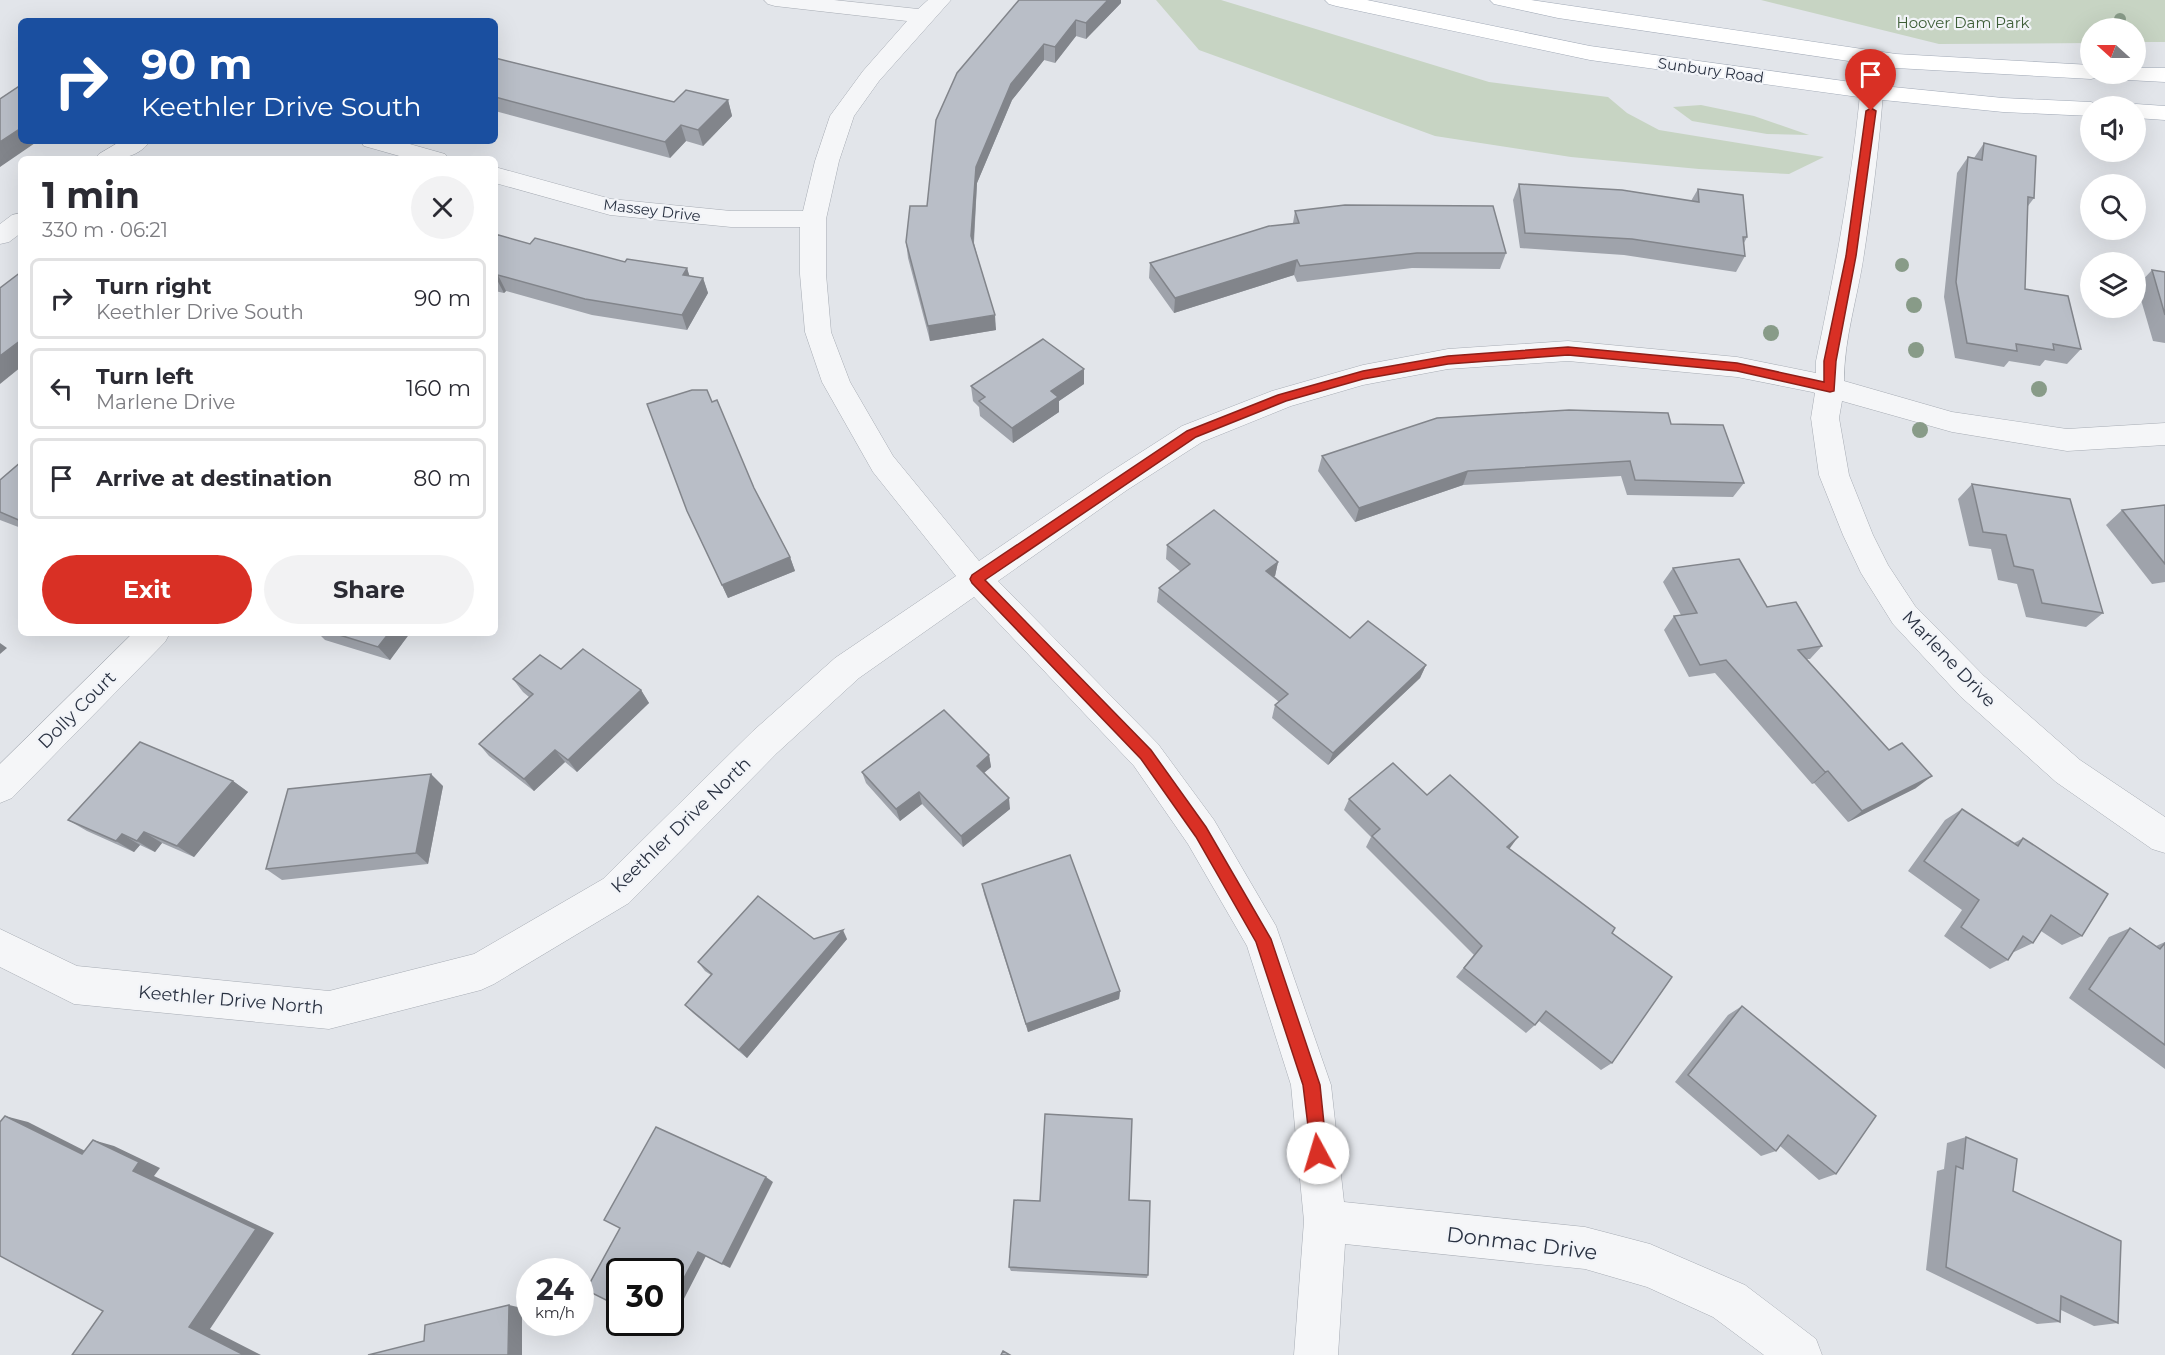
<!DOCTYPE html>
<html lang="en">
<head>
<meta charset="utf-8">
<style>
  :root { --surface:#fff; --page:#f2f2f3; --text:#2b2b33; --muted:#7c7c81; --line:#e1e1e2; --accent:#d93025 }
  body { margin:0; font-family:Montserrat,sans-serif; background:var(--page); color:var(--text); height:100vh; display:flex; flex-direction:column; font-size:22px; white-space:nowrap }
  * { box-sizing:border-box; margin:0 }
  p { font-size:20px; color:var(--muted) }
  .icon { flex:none; width:33px; height:33px; fill:none; stroke:currentColor; stroke-width:2; stroke-linecap:round; stroke-linejoin:round }
  .map { position:relative; flex:1; overflow:hidden }
  .drawer { position:absolute; left:18px; top:156px; width:480px; height:480px; display:flex; flex-direction:column; background:var(--surface); border-radius:9px; box-shadow:0 6px 24px #0002 }
  .drawer>* { flex:none }
  .hud { position:absolute; left:18px; top:18px; width:480px; height:126px; border-radius:9px; box-shadow:0 6px 24px #0002; background:#1a4fa0; color:#fff; overflow:hidden }
  .needle { width:39px; rotate:291deg }
  .buttons { position:absolute; left:2080px; top:18px; display:grid; gap:12px }
  .buttons a { display:grid; place-items:center; width:66px; height:66px; border-radius:50%; background:var(--surface); box-shadow:0 6px 24px #0002; font-size:30px }
  .speed { position:absolute; left:516px; top:1258px; display:flex; gap:12px; font-size:30px; font-weight:700; text-align:center }
  .speed>* { display:grid; place-content:center; width:78px; height:78px; border-radius:50%; background:var(--surface); box-shadow:0 6px 24px #0002; line-height:1 }
  .speed small { font-size:15px; font-weight:400 }
  .speed .limit { border:3px solid #111; border-radius:9px; background:#fff; color:#111 }
  .pin { position:absolute; display:grid; place-items:center; width:51px; height:51px; color:#fff; margin:-62px -26px; border-radius:50% 50% 50% 0; rotate:-45deg; box-shadow:0 0 6px #0007 }
  .pin .icon { rotate:45deg }
  .me { position:absolute; width:66px; margin:-33px; rotate:354deg; stroke-linejoin:round; filter:drop-shadow(0 0 4px #0008) }
  .turn { display:flex; align-items:center; gap:21px; height:126px; padding:0 24px; font-size:27px }
  .turn .icon { width:78px; height:78px; stroke-width:2.5 }
  .turn b { display:block; font-size:42px; line-height:51px }
  .round { display:grid; place-items:center; flex:none; width:63px; height:63px; border-radius:32px; background:var(--page) }
  .headline { display:flex; align-items:center; justify-content:space-between; height:102px; padding:0 24px }
  h1 { font-size:36px; font-weight:700; line-height:45px }
  .cta { display:flex; gap:12px; margin-top:auto; padding:12px 24px }
  .cta a { flex:1; height:69px; border-radius:36px; background:var(--accent); color:#fff; font-size:24px; font-weight:700; line-height:69px; text-align:center }
  .cta a+a { background:var(--page); color:var(--text) }
  ul { padding:0; list-style:none }
  li { display:flex; align-items:center; gap:18px; height:81px; margin:0 12px 9px; padding:0 12px; border:3px solid var(--line); border-radius:9px }
  li div { flex:1 }
  li b { display:block; font-size:22px }
  li em { font-style:normal }
  .map>svg:first-child { display:block }
  .green { fill:#c7d4c3 }
  .lines { fill:none; stroke-linecap:round; stroke-linejoin:round }
  .minor-casing { stroke:#a7acb4; stroke-width:1 }
  .major-casing { stroke:#a1a9b6; stroke-width:1 }
  .minor { fill:#f5f6f8; fill-rule:evenodd }
  .major { fill:#fff; fill-rule:evenodd }
  .tree { fill:#889b88 }
  .wall { fill:#9fa3ab }
  .shaded-wall { fill:#82858b }
  .building { fill:#b9bec7; stroke:#82858b; stroke-width:1.5 }
  .route { fill:#d93025; stroke:#8d1f18; stroke-width:1.5 }
  .labels { text-anchor:middle; dominant-baseline:central; stroke-width:4.5; stroke-linejoin:round; paint-order:stroke }
  .far-park-label { font-size:15px; fill:#3e5e37; stroke:#f2f4f8 }
  .far-street-label { font-size:15px; fill:#2a3242; stroke:#f2f4f8 }
  .street-label { font-size:18px; fill:#2a3242; stroke:#f2f4f8 }
  .near-street-label { font-size:21px; fill:#2a3242; stroke:#f2f4f8 }
</style>
</head>
<body>
<div class="map">
<svg width="2165" height="1355" viewBox="0 0 2165 1355">
  <rect width="100%" height="100%" fill="#e2e5ea"/>
  <g class="green">
    <polygon points="1156,0 1221,0 1489,82 1608,97 1627,113 1659,130 1824,157 1789,174 1699,169 1571,157 1435,136 1199,50"/>
    <polygon points="1761,0 2165,0 2165,42 2136,42 2136,28 2091,28 2091,43 1939,44"/>
    <polygon points="1701,105 1754,116 1809,135 1767,134 1692,121 1673,107"/>
  </g>
  <g class="lines">
    <g class="minor-casing">
      <g id="minor">
        <path d="M764,0h70l84,9 10,-9h23l-72,81 -25,35 -15,45 -13,58v55l5,58 19,50 43,74 86,105 128,-87 75,-48 90,-35 91,-26 85,-16 120,-8 169,16 79,16v-12c21,-100 40,-201 47,-303l3,-5 8,-2 8,2 3,5c-3,66 -11,131 -21,196 -6,42 -20,84 -20,127l108,31 115,17 98,-6v22l-98,6 -115,-19 -110,-31 -3,17 10,57 24,60 15,30 27,41 69,70 96,84 85,57v36l-13,-4 -96,-67 -96,-86 -67,-72 -32,-51 -18,-38 -24,-60 -8,-57 4,-25 -3,-1 -75,-15 -169,-16 -120,8 -85,16 -72,21 -89,36 -75,48 -129,91 160,163 56,76 62,106 55,159 13,117 241,25 65,17 95,41 71,54 6,16h-58l-51,-38 -66,-30 -62,-18 -240,-25 -7,111h-44l10,-134 -13,-136 -44,-139 -59,-102 -54,-78 -160,-169 -115,81 -82,75 -148,150 -135,81 -13,6 -152,39 -255,-25 -74,-37v-38l77,37 252,25 145,-37 129,-75 150,-148 82,-73 121,-82 -83,-104 -51,-90 -17,-50 -5,-58v-47h-69l-121,-12 -115,-32v-16l116,32 120,12h72l12,-50 15,-45 33,-45 44,-50 -132,-15 -7,-2z"/>
        <path d="M121,141h29c-13,19 -35,18 -55,18l4,-5z"/>
        <polygon points="360,141 399,141 445,154 449,159 410,159 364,146"/>
        <polygon points="21,213 21,233 9,242 0,244 0,224 12,215"/>
        <polygon points="133,633 170,633 165,642 12,798 0,803 0,764"/>
      </g>
    </g>
    <g class="major-casing">
      <g id="major">
        <polygon points="1325,0 1367,0 1590,46 1873,85 2003,98 2091,102 2101,106 2091,106 2091,116 2003,112 1873,99 1590,60 1336,6 1329,4"/>
        <polygon points="1490,0 1531,0 1896,54 2091,65 2091,74 2101,74 2099,77 2091,79 1896,68 1558,18 1494,4"/>
        <polygon points="2136,68 2165,68 2165,82 2109,79 2106,74 2136,74"/>
        <polygon points="2136,104 2165,106 2165,120 2136,118 2136,106 2128,106"/>
      </g>
    </g>
    <use href="#minor" class="minor"/>
    <use href="#major" class="major"/>
  </g>
  <g class="tree">
    <circle cx="2120" cy="19" r="6"/>
    <circle cx="1902" cy="265" r="7"/>
    <circle cx="1914" cy="305" r="8"/>
    <circle cx="1771" cy="333" r="8"/>
    <circle cx="1916" cy="350" r="8"/>
    <circle cx="2039" cy="389" r="8"/>
    <circle cx="1920" cy="430" r="8"/>
  </g>
  <g class="wall">
    <polygon points="1019,0 1121,0 1121,3 1086,39 1076,36 1055,63 1044,60 1012,100 977,183 974,243 996,330 930,341 908,258 906,242 927,206"/>
    <polygon points="495,58 674,102 728,100 732,116 703,146 686,141 670,158 495,111"/>
    <polygon points="1984,143 2034,198 2028,206 2025,289 2081,349 2067,364 2045,360 2040,366 2009,361 2004,367 1955,358 1944,297 1957,173 1968,157 1974,158"/>
    <polygon points="1519,184 1691,201 1698,189 1747,237 1744,243 1745,256 1736,272 1624,255 1520,248 1513,200"/>
    <polygon points="1295,211 1506,253 1500,269 1412,268 1297,282 1294,275 1174,313 1149,278 1150,263 1293,223"/>
    <polygon points="495,234 530,244 625,262 687,268 689,276 703,278 708,293 687,330 592,315 506,291 504,293 495,291"/>
    <polygon points="2152,270 2165,272 2165,343 2153,341 2137,286"/>
    <polygon points="1084,384 1059,401 1059,412 1013,443 980,416 979,407 973,401 971,386"/>
    <polygon points="712,402 754,488 790,557 795,571 728,598 687,511"/>
    <polygon points="1671,424 1744,483 1733,497 1627,495 1621,476 1463,485 1355,522 1318,471 1322,456"/>
    <polygon points="21,462 21,528 0,520 0,480"/>
    <polygon points="1972,484 2103,613 2086,627 2026,617 2017,584 1998,580 1991,549 1969,546 1958,499"/>
    <polygon points="2165,505 2165,582 2152,584 2106,525 2122,510"/>
    <polygon points="1167,545 1278,562 1275,576 1274,576 1350,638 1426,665 1420,678 1328,765 1272,718 1275,705 1279,702 1157,602 1159,588 1181,572 1166,559"/>
    <polygon points="1673,568 1767,607 1822,646 1810,659 1807,659 1916,788 1848,822 1814,783 1812,784 1715,673 1689,677 1664,630 1674,616 1681,615 1663,582"/>
    <polygon points="318,633 410,633 390,660 325,640"/>
    <polygon points="561,669 641,690 649,703 577,772 565,762 534,791 489,756 479,744 529,697 523,692 513,679"/>
    <polygon points="989,755 991,767 984,773 1010,809 963,847 922,804 900,821 866,783 862,772"/>
    <polygon points="233,781 248,792 194,857 162,843 155,852 140,845 134,852 87,831 68,820"/>
    <polygon points="443,786 428,864 282,880 266,869"/>
    <polygon points="1427,795 1509,849 1612,933 1612,1063 1601,1070 1539,1021 1535,1025 1526,1033 1456,977 1474,955 1366,847 1371,837 1344,810 1349,799"/>
    <polygon points="1962,809 2014,843 2023,838 2082,936 2062,945 2041,931 2033,943 2014,952 2013,951 2008,960 1990,969 1944,936 1962,910 1908,871 1945,820"/>
    <polygon points="982,884 1120,991 1119,999 1028,1032 984,894"/>
    <polygon points="2130,928 2156,946 2165,942 2165,1069 2069,998 2109,937"/>
    <polygon points="814,939 847,939 747,1058 693,1013 685,1005 711,975 705,971 698,962"/>
    <polygon points="1742,1006 1836,1174 1819,1180 1780,1146 1776,1151 1761,1156 1675,1082 1728,1015"/>
    <polygon points="1966,1137 2013,1191 2118,1323 2094,1326 2061,1310 2060,1322 2037,1324 1926,1270 1937,1171 1944,1169 1947,1143"/>
    <polygon points="1129,1200 1148,1275 1147,1278 1011,1271 1009,1267 1040,1201"/>
  </g>
  <g class="shaded-wall">
    <polygon points="1108,0 1121,0 1121,3 1086,39 1086,23"/>
    <polygon points="1076,20 1076,36 1055,63 1055,47"/>
    <polygon points="1044,44 1044,60 1012,100 977,183 973,251 971,236 976,167 1011,84"/>
    <polygon points="728,100 732,116 703,146 698,130"/>
    <polygon points="681,125 686,141 670,158 665,142"/>
    <polygon points="21,128 21,141 38,141 0,167 0,142"/>
    <polygon points="1297,260 1294,275 1174,313 1175,298"/>
    <polygon points="687,268 692,284 683,275"/>
    <polygon points="498,275 506,291 504,293 496,278"/>
    <polygon points="703,278 708,293 687,330 682,315"/>
    <polygon points="995,315 996,330 930,341 928,326"/>
    <polygon points="21,340 21,367 0,384 0,356"/>
    <polygon points="1084,369 1084,384 1059,401 1059,412 1013,443 1012,428 1051,391"/>
    <polygon points="1468,471 1463,485 1355,522 1359,508"/>
    <polygon points="790,557 795,571 728,598 722,585"/>
    <polygon points="1278,562 1275,576 1263,585 1266,571"/>
    <polygon points="389,633 410,633 390,660 378,647"/>
    <polygon points="0,643 7,648 0,654"/>
    <polygon points="1426,665 1420,678 1328,765 1333,753"/>
    <polygon points="641,690 649,703 577,772 568,760"/>
    <polygon points="555,750 565,762 534,791 524,779"/>
    <polygon points="989,755 991,767 979,777 977,766"/>
    <polygon points="1828,771 1814,783 1812,784 1825,772"/>
    <polygon points="431,774 443,786 428,864 416,853"/>
    <polygon points="1932,776 1916,788 1848,822 1862,811"/>
    <polygon points="233,781 248,792 194,857 177,846"/>
    <polygon points="919,792 922,804 900,821 896,809"/>
    <polygon points="1009,798 1010,809 963,847 961,836"/>
    <polygon points="144,832 162,843 155,852 137,841"/>
    <polygon points="122,834 140,845 134,852 116,841"/>
    <polygon points="1518,837 1510,848 1499,858 1507,847"/>
    <polygon points="843,930 847,939 747,1058 739,1050"/>
    <polygon points="1120,991 1119,999 1028,1032 1026,1024"/>
    <polygon points="5,1116 28,1122 103,1160 82,1154"/>
    <polygon points="93,1140 114,1146 160,1168 154,1176 274,1233 210,1329 261,1355 244,1355 189,1327 133,1171"/>
    <polygon points="766,1177 773,1182 730,1268 722,1264"/>
    <polygon points="698,1252 706,1256 669,1328 659,1326 661,1323 670,1323 670,1304"/>
    <polygon points="509,1305 522,1308 522,1355 508,1355"/>
  </g>
  <g class="building">
    <polygon points="1019,0 1108,0 1086,23 1076,20 1055,47 1044,44 1011,84 976,167 971,236 995,315 928,326 906,242 910,206 927,206 936,120 957,73"/>
    <polygon points="495,58 674,102 686,90 728,100 698,130 681,125 665,142 495,97"/>
    <polygon points="21,85 21,128 0,142 0,99"/>
    <polygon points="1984,143 2036,156 2034,198 2028,197 2025,289 2068,296 2081,349 2053,344 2054,350 2016,344 2017,351 1967,343 1956,282 1968,157 1982,160"/>
    <polygon points="1519,184 1622,190 1699,202 1698,189 1743,195 1747,237 1743,237 1745,256 1632,239 1525,233"/>
    <polygon points="1345,205 1493,206 1506,253 1417,253 1300,266 1297,260 1175,298 1150,263 1269,226 1299,223 1295,211"/>
    <polygon points="495,234 530,244 535,238 625,262 627,259 687,268 683,275 703,278 682,315 585,299 498,275 496,278 495,277"/>
    <polygon points="2152,270 2165,272 2165,315"/>
    <polygon points="21,272 21,340 0,356 0,288"/>
    <polygon points="1043,339 1084,369 1051,391 1058,397 1012,428 979,401 985,397 971,386"/>
    <polygon points="692,390 707,390 712,402 717,400 754,488 790,557 722,585 687,511 647,404"/>
    <polygon points="1569,410 1668,413 1671,424 1723,425 1744,483 1635,480 1630,461 1468,471 1359,508 1322,456 1437,418"/>
    <polygon points="21,462 21,521 0,512 0,480"/>
    <polygon points="1972,484 2070,499 2103,613 2042,603 2033,570 2014,566 2006,535 1983,532"/>
    <polygon points="2165,505 2165,564 2122,510"/>
    <polygon points="1214,510 1278,562 1266,571 1350,638 1368,621 1426,665 1333,753 1275,705 1288,694 1159,588 1190,564 1167,545"/>
    <polygon points="1739,559 1767,607 1796,602 1822,646 1798,650 1889,750 1902,743 1932,776 1862,811 1828,771 1825,772 1726,660 1700,665 1674,616 1697,613 1673,568"/>
    <polygon points="333,633 389,633 378,647"/>
    <polygon points="583,649 641,690 568,760 555,750 524,779 479,744 533,694 513,679 540,655 561,669"/>
    <polygon points="944,710 989,755 977,766 1009,798 961,836 919,792 896,809 862,772"/>
    <polygon points="140,742 233,781 177,846 144,832 137,841 122,834 116,841 68,820"/>
    <polygon points="1393,763 1427,795 1450,775 1518,837 1507,847 1615,928 1612,933 1672,977 1612,1063 1546,1011 1535,1025 1464,968 1482,946 1372,836 1380,829 1349,799"/>
    <polygon points="431,774 416,853 266,869 288,789"/>
    <polygon points="1962,809 2018,846 2023,838 2108,894 2082,936 2051,915 2033,943 2023,936 2008,960 1961,927 1979,900 1924,861"/>
    <polygon points="1070,855 1120,991 1026,1024 982,884"/>
    <polygon points="758,896 814,939 843,930 739,1050 685,1005 712,974 698,962"/>
    <polygon points="2130,928 2160,949 2165,943 2165,1045 2089,989"/>
    <polygon points="1742,1006 1876,1116 1836,1174 1788,1135 1776,1151 1688,1075"/>
    <polygon points="1045,1114 1132,1119 1129,1200 1150,1201 1148,1275 1009,1267 1014,1200 1040,1201"/>
    <polygon points="5,1116 82,1154 93,1140 139,1162 133,1171 256,1229 189,1327 244,1355 72,1355 103,1311 0,1256 0,1122"/>
    <polygon points="656,1127 766,1177 722,1264 698,1252 670,1304 670,1272 620,1272 620,1307 586,1290 620,1228 604,1220"/>
    <polygon points="1966,1137 2017,1159 2013,1191 2121,1241 2118,1323 2061,1296 2060,1322 1946,1267 1956,1166 1963,1169"/>
    <polygon points="509,1305 508,1355 368,1355 424,1341 425,1325"/>
    <polygon points="1003,1351 1010,1355 1001,1355"/>
  </g>
  <polygon class="route" points="1871,108 1876,111 1856,256 1836,361 1834,391 1830,392 1737,371 1568,355 1448,364 1363,379 1286,401 1196,437 985,580 1151,750 1206,827 1271,939 1320,1085 1327,1153 1324,1159 1318,1162 1312,1159 1303,1085 1256,942 1196,837 1141,759 972,583 970,579 972,575 1187,431 1278,395 1363,371 1448,356 1568,347 1737,363 1824,382 1824,361 1846,256 1866,111"/>
  <g class="labels">
    <g class="far-park-label">
      <text x="1963" y="22">Hoover Dam Park</text>
    </g>
    <g class="far-street-label">
      <text transform="translate(1711 70) rotate(8)">Sunbury Road</text>
      <text transform="translate(652 210) rotate(7)">Massey Drive</text>
    </g>
    <g class="street-label">
      <text transform="translate(1949 659) rotate(46)">Marlene Drive</text>
      <text transform="translate(77 710) rotate(-45)">Dolly Court</text>
      <text transform="translate(681 825) rotate(-44)">Keethler Drive North</text>
      <text transform="translate(231 1000) rotate(5)">Keethler Drive North</text>
    </g>
    <g class="near-street-label">
      <text transform="translate(1522 1243) rotate(7)">Donmac Drive</text>
    </g>
  </g>
</svg>
<div class="buttons">
<a><svg class="needle" viewBox="-14 -14 28 28"><path d="M0-13l5 13h-10z" fill="#e53935"/><path d="M0 13l5-13h-10z" fill="#7c7c81"/></svg></a>
<a><svg class="icon" aria-label="sound" viewBox="0 0 24 24"><path d="M4 9h4l5-4v14l-5-4H4zM17 9q2 3 0 6"/></svg></a>
<a><svg class="icon" aria-label="search" viewBox="0 0 24 24"><circle cx="10" cy="10" r="6"/><path d="M15 15l6 6"/></svg></a>
<a><svg class="icon" aria-label="layers" viewBox="0 0 24 24"><path d="M12 4l9 5-9 5-9-5zM3 14l9 5 9-5"/></svg></a>
</div>
<div class="speed"><div>24<small>km/h</small></div><div class="limit">30</div></div>
<div class="pin" style="left:1871px;top:111px;background:#d93025"><svg class="icon" aria-label="arrive" viewBox="0 0 24 24"><path d="M6 21V4h12l-3 4 3 4H6"/></svg></div>
<svg class="me" style="left:1318px;top:1153px" viewBox="-20 -20 40 40"><circle r="19" fill="#fff"/><path d="M0-13L10 11 0 6-10 11z" fill="#d93025"/></svg>
<div class="hud">
<div class="turn"><svg class="icon" aria-label="right" viewBox="0 0 24 24"><path d="M7 20v-9h11M14 6l5 5-5 5"/></svg><div><b>90 m</b>Keethler Drive South</div></div>
</div>
<section class="drawer">
<div class="headline"><div><h1>1 min</h1><p>330 m · 06:21</p></div><a class="round"><svg class="icon" aria-label="close" viewBox="0 0 24 24"><path d="M6 6l12 12M18 6L6 18"/></svg></a></div>
<ul>
<li><svg class="icon" aria-label="right" viewBox="0 0 24 24"><path d="M7 20v-9h11M14 6l5 5-5 5"/></svg><div><b>Turn right</b><p>Keethler Drive South</p></div><em>90 m</em></li>
<li><svg class="icon" aria-label="left" viewBox="0 0 24 24"><path d="M17 20v-9H6M10 6l-5 5 5 5"/></svg><div><b>Turn left</b><p>Marlene Drive</p></div><em>160 m</em></li>
<li><svg class="icon" aria-label="arrive" viewBox="0 0 24 24"><path d="M6 21V4h12l-3 4 3 4H6"/></svg><div><b>Arrive at destination</b></div><em>80 m</em></li>
</ul>
<div class="cta"><a>Exit</a><a>Share</a></div>
</section>
</div>
</body>
</html>
